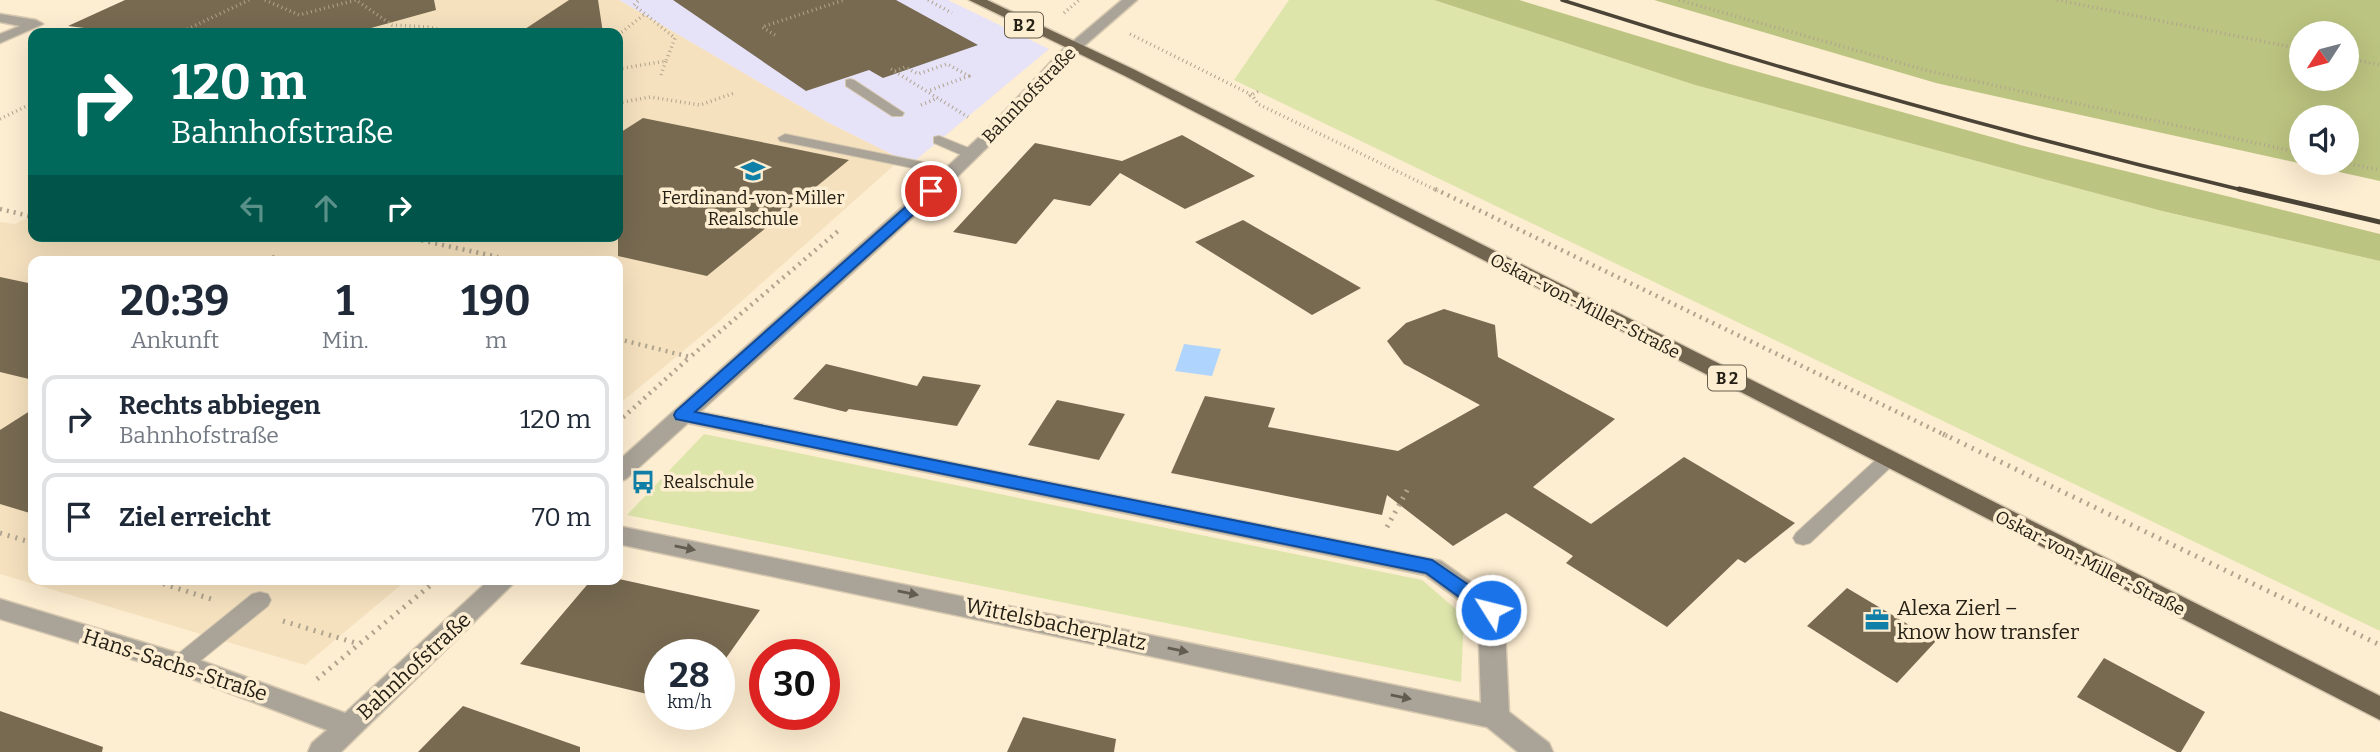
<!DOCTYPE html>
<html lang="de">
<head>
<meta charset="utf-8">
<style>
  :root { --surface:#fff; --page:#f6f6f7; --text:#1f2937; --muted:#747a83; --line:#e0e1e3 }
  body { margin:0; font-family:Bitter,serif; background:var(--page); color:var(--text); height:100vh; display:flex; flex-direction:column; font-size:26px; white-space:nowrap }
  * { box-sizing:border-box; margin:0 }
  p { font-size:23px; color:var(--muted) }
  .icon { flex:none; width:38px; height:38px; fill:none; stroke:currentColor; stroke-width:2; stroke-linecap:round; stroke-linejoin:round }
  .map { position:relative; flex:1; overflow:hidden }
  .drawer { position:absolute; left:28px; top:256px; width:595px; height:329px; display:flex; flex-direction:column; background:var(--surface); border-radius:14px; box-shadow:0 7px 28px #0002 }
  .drawer>* { flex:none }
  .banner { position:absolute; left:28px; top:28px; width:595px; height:214px; border-radius:14px; box-shadow:0 7px 28px #0002; background:#00695c; color:#fff; overflow:hidden }
  .needle { width:46px; rotate:234deg }
  .controls { position:absolute; left:2289px; top:21px; display:grid; gap:14px }
  .controls a { display:grid; place-items:center; width:70px; height:70px; border-radius:50%; background:var(--surface); box-shadow:0 7px 28px #0002; font-size:35px }
  .speed { position:absolute; left:644px; top:639px; display:flex; gap:14px; font-size:35px; font-weight:700; text-align:center }
  .speed>* { display:grid; place-content:center; width:91px; height:91px; border-radius:50%; background:var(--surface); box-shadow:0 7px 28px #0002; line-height:1 }
  .speed small { font-size:18px; font-weight:400 }
  .speed .limit { border:10px solid #d22; background:#fff; color:#111 }
  .pin { position:absolute; display:grid; place-items:center; width:60px; height:60px; color:#fff; margin:-30px; border:4px solid #fff; border-radius:50%; box-shadow:0 2px 7px #0007 }
  .me { position:absolute; width:77px; margin:-38px; rotate:306deg; stroke-linejoin:round; filter:drop-shadow(0 0 5px #0008) }
  .turn { display:flex; align-items:center; gap:24px; height:147px; padding:0 28px; font-size:32px }
  .turn .icon { width:91px; height:91px; stroke-width:2.5 }
  .turn b { display:block; font-size:49px; line-height:60px }
  .lanes { display:flex; align-items:center; height:66px; padding:0 28px; background:#0003; justify-content:center; gap:35px; direction:ltr }
  .lanes .off { opacity:.35 }
  .eta { display:flex; justify-content:space-evenly; align-items:center; height:119px; text-align:center }
  .eta b { font-size:42px; font-weight:700; line-height:49px }
  ul { padding:0; list-style:none }
  li { display:flex; align-items:center; gap:21px; height:88px; margin:0 14px 10px; padding:0 14px; border:4px solid var(--line); border-radius:14px }
  li div { flex:1 }
  li b { display:block; font-size:26px }
  li em { font-style:normal }
  .map>svg:first-child { display:block }
  .commercial { fill:#e6e2f8 }
  .built { fill:#f5e1be }
  .green { fill:#dde5ab }
  .forest { fill:#bcc481; fill-rule:evenodd }
  .water { fill:#afd4fe }
  .building { fill:#786a51 }
  .lines { fill:none; stroke-linecap:round; stroke-linejoin:round }
  .lane-casing { stroke:#d6c8af; stroke-width:2 }
  .street-casing { stroke:#d6c8af; stroke-width:3 }
  .primary-casing { stroke:#d6c8af; stroke-width:3 }
  .path-far2 { stroke:#b0a48e; stroke-width:3.5; stroke-dasharray:1 3.5; stroke-linecap:butt }
  .path-far1 { stroke:#b0a48e; stroke-width:4.5; stroke-dasharray:2 5; stroke-linecap:butt }
  .path { stroke:#b0a48e; stroke-width:5; stroke-dasharray:2 6; stroke-linecap:butt }
  .lane { fill:#aaa398; fill-rule:evenodd }
  .street { fill:#aaa398; fill-rule:evenodd }
  .primary { fill:#716550; fill-rule:evenodd }
  .rail-far1 { stroke:#4b4436; stroke-width:3.5 }
  .rail { stroke:#4b4436; stroke-width:5 }
  .oneway { fill:#615b50 }
  .route { fill:#1a73e8; stroke:#114b97; stroke-width:2 }
  .labels { text-anchor:middle; dominant-baseline:central; stroke-width:7; stroke-linejoin:round; paint-order:stroke }
  .shield { fill:#fdedd1; stroke:#665e4d; stroke-width:2 }
  .shield-label { font-size:16px; font-weight:bold; fill:#252015 }
  .street-label { font-size:18px; fill:#252015; stroke:#fdedd1 }
  .poi-label { font-size:18px; fill:#252015; stroke:#fdedd1 }
  .near-poi-label { font-size:21px; fill:#252015; stroke:#fdedd1; text-anchor:start }
  .near-street-label { font-size:21px; fill:#252015; stroke:#fdedd1 }
</style>
</head>
<body>
<div class="map">
<svg width="2380" height="752" viewBox="0 0 2380 752">
  <rect width="100%" height="100%" fill="#fdedd1"/>
  <polygon class="commercial" points="619,0 948,0 1049,49 916,160 901,159 827,122"/>
  <polygon class="built" points="253,0 619,0 827,122 901,159 717,323 618,405 618,261 33,261 33,579 408,579 305,665 0,574 0,222 15,224 33,215 33,236 618,236 618,33 186,33"/>
  <g class="green">
    <polygon points="1289,0 1434,0 1695,85 2162,211 2380,261 2380,631 1234,80"/>
    <polygon points="704,434 1422,580 1464,616 1461,682 627,515"/>
  </g>
  <g class="forest">
    <polygon points="1434,0 1519,0 1730,64 2024,146 2380,234 2380,261 2162,211 1695,85"/>
    <path d="M1654,0h726v181l-444,-98zM2301,33h46v46h-46zM2301,117h46v46h-46z"/>
  </g>
  <polygon class="water" points="1184,344 1221,349 1212,376 1175,371"/>
  <g class="building">
    <polygon points="125,0 434,0 436,10 353,33 125,33 68,26"/>
    <polygon points="569,0 598,0 603,33 519,33"/>
    <polygon points="673,0 896,0 978,45 883,78 869,70 806,91"/>
    <polygon points="643,118 781,146 849,160 707,276 618,256 618,134"/>
    <polygon points="1182,135 1255,176 1185,209 1120,173 1090,206 1054,199 1016,244 953,232 1035,143 1122,161"/>
    <polygon points="1243,220 1361,288 1312,315 1195,242"/>
    <polygon points="0,277 33,284 33,380 0,372"/>
    <polygon points="1444,309 1495,325 1498,357 1615,419 1533,487 1591,524 1684,457 1795,523 1745,563 1738,559 1667,627 1566,563 1573,556 1506,513 1453,546 1387,495 1382,515 1171,473 1205,396 1275,408 1268,427 1398,451 1480,405 1404,364 1387,341 1406,323"/>
    <polygon points="826,364 917,386 923,376 981,385 957,426 849,409 846,412 793,399"/>
    <polygon points="1057,400 1125,414 1099,460 1028,445"/>
    <polygon points="33,409 33,514 0,504 0,430"/>
    <polygon points="592,579 619,579 760,610 719,668 719,654 660,654 660,697 520,664"/>
    <polygon points="1847,588 1936,641 1897,683 1807,626"/>
    <polygon points="2104,658 2205,712 2181,752 2177,752 2077,697"/>
    <polygon points="463,706 580,747 580,752 418,752"/>
    <polygon points="0,711 103,747 102,752 0,752"/>
    <polygon points="1023,717 1116,739 1114,752 1007,752"/>
  </g>
  <g class="lines">
    <g class="lane-casing">
      <g id="lane">
        <polygon points="850,79 854,80 904,113 902,116 892,116 846,86 846,80"/>
        <polygon points="785,134 952,168 959,172 952,176 780,141 778,138"/>
        <polygon points="939,136 976,151 978,154 976,157 966,157 934,143 934,137"/>
        <polygon points="1887,454 1894,456 1896,460 1894,464 1810,543 1803,545 1796,543 1793,538 1796,533 1880,456"/>
        <polygon points="260,592 268,594 271,600 268,606 189,670 181,673 173,670 170,664 173,658 252,594"/>
      </g>
    </g>
    <g class="street-casing">
      <g id="street">
        <polygon points="1122,0 1137,0 1069,59 1004,131 958,176 700,412 1441,561 1500,603 1504,610 1509,712 1549,743 1553,752 1518,752 1487,727 618,544 618,526 1481,703 1478,614 1425,575 688,423 626,479 618,482 618,461 946,168 992,125 1059,53"/>
        <polygon points="0,14 36,20 43,24 0,43 0,34 20,26 0,22"/>
        <polygon points="490,579 518,579 341,752 308,752 312,743 327,730 174,672 0,619 0,599 191,657 345,713"/>
      </g>
    </g>
    <g class="primary-casing">
      <polygon id="primary" points="969,0 987,0 1135,70 2380,696 2380,720 1125,76"/>
    </g>
    <g class="path-far2">
      <polyline points="265,0 299,15 356,0 392,25 429,27 454,33"/>
      <polyline points="928,0 952,13"/>
      <polyline points="1679,0 1929,71 2301,153"/>
      <polyline points="2057,0 2301,49"/>
      <polyline points="1064,13 1079,0"/>
      <polyline points="179,33 249,0"/>
      <polyline points="1130,34 1252,95 1258,104 1438,191"/>
      <polyline points="618,35 645,14"/>
      <polyline points="775,35 762,27 844,0"/>
      <polyline points="2347,58 2380,65"/>
      <polyline points="618,69 666,61 675,38 634,5 639,0"/>
      <polyline points="891,69 968,117"/>
      <polyline points="895,71 905,67 918,74 947,64 969,76 928,91"/>
      <polyline points="661,75 666,61"/>
      <polyline points="1249,96 1259,91"/>
      <polyline points="618,103 650,97 700,105 734,93"/>
      <polyline points="921,105 938,98"/>
      <polyline points="0,119 33,103"/>
      <polyline points="2345,163 2380,170"/>
    </g>
    <g class="path-far1">
      <polyline points="1435,189 1947,436"/>
      <polyline points="0,209 33,217"/>
      <polyline points="401,236 498,257"/>
      <polyline points="272,257 287,261"/>
      <polyline points="618,339 690,357 838,231"/>
      <polyline points="618,422 690,357"/>
    </g>
    <g class="path">
      <polyline points="1943,434 2380,645"/>
      <polyline points="1387,527 1410,485"/>
      <polyline points="0,533 33,543"/>
      <polyline points="148,579 211,599"/>
      <polyline points="283,621 359,644"/>
      <polyline points="317,679 438,579"/>
    </g>
    <use href="#lane" class="lane"/>
    <use href="#street" class="street"/>
    <use href="#primary" class="primary"/>
    <path class="rail-far1" d="M1562,0c226,72 454,136 684,191"/>
    <polyline class="rail" points="2239,189 2380,222"/>
  </g>
  <defs><path id="oneway-solid" d="M-6-.8H1V-3.2L6.5 0L1 3.2V.8H-6Z" transform="scale(1.75)"/></defs>
  <g class="oneway">
    <use href="#oneway-solid" transform="translate(685 548) rotate(11)"/>
    <use href="#oneway-solid" transform="translate(908 593) rotate(11)"/>
    <use href="#oneway-solid" transform="translate(1178 650) rotate(12)"/>
    <use href="#oneway-solid" transform="translate(1401 697) rotate(12)"/>
  </g>
  <polygon class="route" points="931,187 936,188 936,194 695,412 1432,560 1498,605 1501,610 1498,615 1491,617 1484,615 1426,573 676,419 674,415 676,411 927,188"/>
  <defs>
    <g id="school-bare" transform="scale(1.89)"><path d="M0-5L7-2L0 1L-7-2ZM-4 1L0 2.5L4 1V4Q0 6-4 4Z" fill="#1080a8" stroke="#fdedd1" stroke-width="2.5" paint-order="stroke"/></g>
    <g id="bus-bare" transform="scale(1.89)"><path d="M-5-6H5V4H4V6H2V4H-2V6H-4V4H-5ZM-3.5-4V0h7V-4ZM-3.5 1.2v1.5H-2V1.2ZM2 1.2v1.5H3.5V1.2Z" fill="#1080a8" stroke="#fdedd1" stroke-width="2.5" paint-order="stroke"/></g>
    <g id="office-bare" transform="scale(1.89)"><path d="M-6-3h4V-5.5h4V-3h4V5H-6ZM-1-4.5V-3h2v-1.5ZM-6 0V1H6V0Z" fill="#1080a8" stroke="#fdedd1" stroke-width="2.5" paint-order="stroke"/></g>
  </defs>
  <g fill-rule="evenodd">
    <use href="#school-bare" x="753" y="171"/>
    <use href="#bus-bare" x="643" y="482"/>
    <use href="#office-bare" x="1877" y="620"/>
  </g>
  <g class="labels">
    <g class="shield">
      <rect x="1005" y="12.5" width="38" height="25" rx="5"/>
      <rect x="1708" y="365.5" width="38" height="25" rx="5"/>
    </g>
    <g class="shield-label">
      <text x="1024" y="25">B 2</text>
      <text x="1727" y="378">B 2</text>
    </g>
    <g class="street-label">
      <text transform="translate(1029 95) rotate(-46)">Bahnhofstraße</text>
      <text transform="translate(1585 306) rotate(27)">Oskar-von-Miller-Straße</text>
      <text transform="translate(2090 563) rotate(27)">Oskar-von-Miller-Straße</text>
    </g>
    <g class="poi-label">
      <text x="753" y="198">Ferdinand-von-Miller<tspan x="753" dy="21">Realschule</tspan></text>
      <text x="663" y="482" text-anchor="start">Realschule</text>
    </g>
    <g class="near-poi-label">
      <text x="1897" y="608">Alexa Zierl –<tspan x="1897" dy="24">know how transfer</tspan></text>
    </g>
    <g class="near-street-label">
      <text transform="translate(1056 624) rotate(12)">Wittelsbacherplatz</text>
      <text transform="translate(175 665) rotate(18)">Hans-Sachs-Straße</text>
      <text transform="translate(414 666) rotate(-43)">Bahnhofstraße</text>
    </g>
  </g>
</svg>
<div class="controls">
<a><svg class="needle" viewBox="-14 -14 28 28"><path d="M0-13l5 13h-10z" fill="#e53935"/><path d="M0 13l5-13h-10z" fill="#747a83"/></svg></a>
<a><svg class="icon" aria-label="sound" viewBox="0 0 24 24"><path d="M4 9h4l5-4v14l-5-4H4zM17 9q2 3 0 6"/></svg></a>
</div>
<div class="speed"><div>28<small>km/h</small></div><div class="limit">30</div></div>
<div class="pin" style="left:931px;top:191px;background:#d93025"><svg class="icon" aria-label="arrive" viewBox="0 0 24 24"><path d="M6 21V4h12l-3 4 3 4H6"/></svg></div>
<svg class="me" style="left:1491px;top:610px" viewBox="-20 -20 40 40"><circle r="17" fill="#1a73e8" stroke="#fff" stroke-width="3"/><path d="M0-11L8 9 0 5-8 9z" fill="#fff"/></svg>
<div class="banner">
<div class="turn"><svg class="icon" aria-label="right" viewBox="0 0 24 24"><path d="M7 20v-9h11M14 6l5 5-5 5"/></svg><div><b>120 m</b>Bahnhofstraße</div></div>
<div class="lanes"><svg class="icon off" aria-label="left" viewBox="0 0 24 24"><path d="M17 20v-9H6M10 6l-5 5 5 5"/></svg><svg class="icon off" aria-label="ahead" viewBox="0 0 24 24"><path d="M12 20V5M6 11l6-6 6 6"/></svg><svg class="icon" aria-label="right" viewBox="0 0 24 24"><path d="M7 20v-9h11M14 6l5 5-5 5"/></svg></div>
</div>
<section class="drawer">
<div class="eta">
<div><b>20:39</b><p>Ankunft</p></div>
<div><b>1</b><p>Min.</p></div>
<div><b>190</b><p>m</p></div>
</div>
<ul>
<li><svg class="icon" aria-label="right" viewBox="0 0 24 24"><path d="M7 20v-9h11M14 6l5 5-5 5"/></svg><div><b>Rechts abbiegen</b><p>Bahnhofstraße</p></div><em>120 m</em></li>
<li><svg class="icon" aria-label="arrive" viewBox="0 0 24 24"><path d="M6 21V4h12l-3 4 3 4H6"/></svg><div><b>Ziel erreicht</b></div><em>70 m</em></li>
</ul>
</section>
</div>
</body>
</html>
